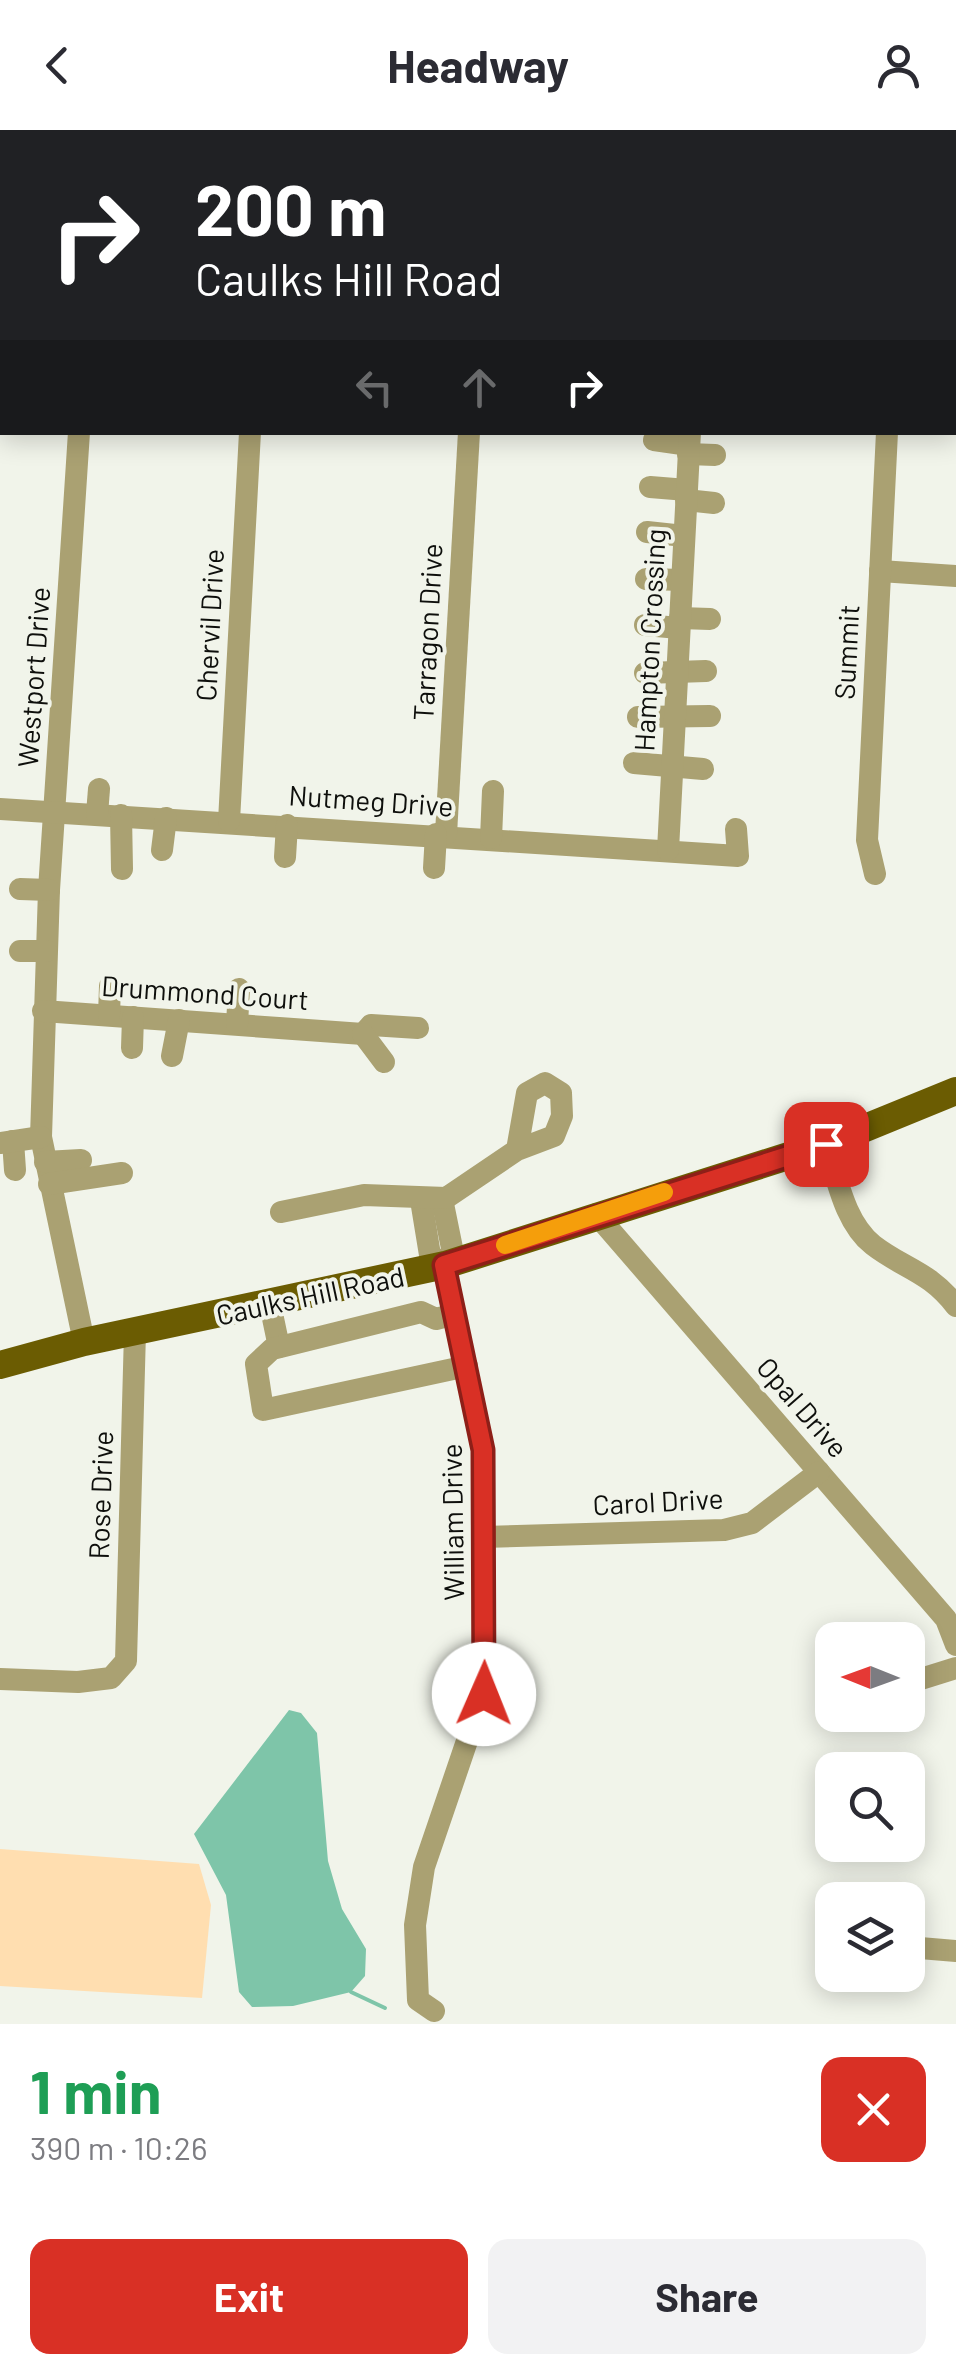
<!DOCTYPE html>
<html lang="en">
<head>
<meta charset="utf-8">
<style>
  :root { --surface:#fff; --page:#f2f2f3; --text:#2b2b33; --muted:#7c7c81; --accent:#d93025 }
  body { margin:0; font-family:Barlow,sans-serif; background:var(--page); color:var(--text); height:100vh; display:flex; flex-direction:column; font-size:38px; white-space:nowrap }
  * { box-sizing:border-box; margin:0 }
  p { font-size:32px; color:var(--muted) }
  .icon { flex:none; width:55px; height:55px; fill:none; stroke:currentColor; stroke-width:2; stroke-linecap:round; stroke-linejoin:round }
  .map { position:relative; height:1894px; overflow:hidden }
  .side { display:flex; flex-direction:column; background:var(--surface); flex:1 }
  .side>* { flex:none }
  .hud { position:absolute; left:0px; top:0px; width:958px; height:305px; box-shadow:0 5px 25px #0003; background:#202124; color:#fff; overflow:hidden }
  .needle { width:65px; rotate:271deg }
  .controls { position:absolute; left:815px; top:1492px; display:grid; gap:20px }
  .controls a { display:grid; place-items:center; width:110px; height:110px; border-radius:20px; background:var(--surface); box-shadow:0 5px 25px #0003; font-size:50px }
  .pin { position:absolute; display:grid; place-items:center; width:85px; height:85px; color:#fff; margin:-42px; border-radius:20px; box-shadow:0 5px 15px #0006 }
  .me { position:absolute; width:110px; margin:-55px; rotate:1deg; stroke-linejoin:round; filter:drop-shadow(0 0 8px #0008) }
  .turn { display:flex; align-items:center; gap:35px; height:210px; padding:0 30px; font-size:45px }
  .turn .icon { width:130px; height:130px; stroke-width:2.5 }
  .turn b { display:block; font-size:70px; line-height:85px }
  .lanes { display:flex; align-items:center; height:95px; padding:0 30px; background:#0003; justify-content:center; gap:50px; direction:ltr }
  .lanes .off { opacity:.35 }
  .round { display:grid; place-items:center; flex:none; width:105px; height:105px; border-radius:20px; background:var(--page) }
  .head { display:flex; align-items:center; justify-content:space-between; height:170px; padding:0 30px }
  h1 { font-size:60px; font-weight:700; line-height:75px; color:#1e9e55 }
  .cta { display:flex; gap:20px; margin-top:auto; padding:20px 30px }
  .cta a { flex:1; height:115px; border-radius:20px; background:var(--accent); color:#fff; font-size:40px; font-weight:700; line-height:115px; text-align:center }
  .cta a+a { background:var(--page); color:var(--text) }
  header { display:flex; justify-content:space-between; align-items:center; height:130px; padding:0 30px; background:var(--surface); font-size:45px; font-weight:700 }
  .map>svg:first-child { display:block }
  .green { fill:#ffdeb0 }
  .water { fill:#7ec5a9 }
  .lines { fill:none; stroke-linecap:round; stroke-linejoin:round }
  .stream { stroke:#7ec5a9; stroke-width:4 }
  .minor { stroke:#aaa172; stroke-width:22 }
  .major { stroke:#6b5c02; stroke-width:28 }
  .route-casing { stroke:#8d1f18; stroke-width:25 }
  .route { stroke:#d93025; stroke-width:18 }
  .slow { stroke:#f59e0b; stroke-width:18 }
  .labels { text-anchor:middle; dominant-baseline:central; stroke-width:8; stroke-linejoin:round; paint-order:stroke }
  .street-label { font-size:28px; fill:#0e0f0c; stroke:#f1f4ea }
</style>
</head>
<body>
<header><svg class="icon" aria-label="back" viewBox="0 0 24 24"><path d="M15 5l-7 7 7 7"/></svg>Headway<svg class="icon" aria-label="person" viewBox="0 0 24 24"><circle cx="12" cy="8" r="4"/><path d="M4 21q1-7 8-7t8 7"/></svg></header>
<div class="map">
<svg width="956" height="1894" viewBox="0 0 956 1894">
  <rect width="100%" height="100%" fill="#f1f4ea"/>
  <polygon class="green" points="0,1719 199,1734 211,1775 202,1868 0,1856"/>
  <polygon class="water" points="289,1580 301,1583 317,1603 328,1731 342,1779 366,1819 365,1846 351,1862 293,1876 252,1877 239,1862 226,1765 194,1704"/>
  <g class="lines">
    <polyline class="stream" points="351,1862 385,1878"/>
    <g class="minor">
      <polyline points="268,0 268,2"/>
      <polyline points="97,2 97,0"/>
      <polyline points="462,2 465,0"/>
      <polyline points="705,2 706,0"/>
      <polyline points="896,2 896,0"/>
      <polyline points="0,54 2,54"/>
      <polyline points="955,248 956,248"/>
      <polyline points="79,302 49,760 41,1007 84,1212"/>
      <polyline points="654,310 689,315"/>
      <polyline points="688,324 715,325"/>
      <polyline points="650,357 687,360"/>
      <polyline points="686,370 714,373"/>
      <polyline points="647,402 684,406"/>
      <polyline points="880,441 956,446"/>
      <polyline points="646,449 682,450"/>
      <polyline points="680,488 710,489"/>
      <polyline points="645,495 679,498"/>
      <polyline points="645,543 706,541"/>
      <polyline points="638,587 710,586"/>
      <polyline points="634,633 703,639"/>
      <polyline points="0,679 738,726 736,699"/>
      <polyline points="97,684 99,659"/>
      <polyline points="121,685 122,739"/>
      <polyline points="229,691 250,302"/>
      <polyline points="446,704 469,302"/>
      <polyline points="491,708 493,661"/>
      <polyline points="162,720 166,688"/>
      <polyline points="668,720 690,302"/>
      <polyline points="285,727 287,695"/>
      <polyline points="434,738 436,704"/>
      <polyline points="875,744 867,710 887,302"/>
      <polyline points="20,759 49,760"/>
      <polyline points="20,821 46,821"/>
      <polyline points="43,881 363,904"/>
      <polyline points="109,885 110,856"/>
      <polyline points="237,894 239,859"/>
      <polyline points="363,904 371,895 418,898"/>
      <polyline points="363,904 384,932"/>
      <polyline points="132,918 133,887"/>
      <polyline points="172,926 179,890"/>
      <polyline points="13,1011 15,1040"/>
      <polyline points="0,1013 41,1007"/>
      <path d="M826,1014c11,33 18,78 47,101 31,24 56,26 83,61"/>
      <polyline points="45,1032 81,1030"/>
      <polyline points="49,1054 122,1043"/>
      <polyline points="442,1069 453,1123 445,1135"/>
      <polyline points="421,1070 430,1125 445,1135"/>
      <polyline points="281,1082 364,1065 446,1068 517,1020 527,963 545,953 561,963 562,986 554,1006 517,1020"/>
      <polyline points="596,1084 946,1489 956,1515"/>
      <polyline points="270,1174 279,1217"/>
      <polyline points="455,1184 436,1189 421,1182 272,1219 256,1234 263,1280 467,1236"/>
      <polyline points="483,1407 724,1400 752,1393 819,1342"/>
      <polyline points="0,1549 78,1552 111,1548 126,1531 135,1202"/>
      <polyline points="908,1553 956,1538"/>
      <polyline points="908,1817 956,1821"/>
      <polyline points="434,1881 418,1870 415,1795 424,1737 483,1564 483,1320 445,1135"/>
    </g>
    <polyline class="major" points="0,1235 84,1212 445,1135 826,1014 956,961"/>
  </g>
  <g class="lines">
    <g class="route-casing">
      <polyline id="route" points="484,1564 483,1320 444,1135 826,1014"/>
    </g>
    <use href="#route" class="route"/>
    <polyline class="slow" points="505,1115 664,1062"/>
  </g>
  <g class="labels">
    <g class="street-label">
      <text transform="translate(209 495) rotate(-87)">Chervil Drive</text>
      <text transform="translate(427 502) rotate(-87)">Tarragon Drive</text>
      <text transform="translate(649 510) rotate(-87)">Hampton Crossing</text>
      <text transform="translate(846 522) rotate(-87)">Summit</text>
      <text transform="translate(33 547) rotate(-86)">Westport Drive</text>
      <text transform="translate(371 670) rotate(4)">Nutmeg Drive</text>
      <text transform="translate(205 862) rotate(4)">Drummond Court</text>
      <text transform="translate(310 1165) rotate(-12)">Caulks Hill Road</text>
      <text transform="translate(803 1277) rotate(49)">Opal Drive</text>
      <text transform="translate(100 1365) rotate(-88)">Rose Drive</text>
      <text transform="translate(658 1371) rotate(-3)">Carol Drive</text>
      <text transform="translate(452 1392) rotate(-91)">William Drive</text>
    </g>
  </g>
</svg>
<div class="controls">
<a><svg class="needle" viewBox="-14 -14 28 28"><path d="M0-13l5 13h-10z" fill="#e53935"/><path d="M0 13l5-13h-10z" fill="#7c7c81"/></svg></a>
<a><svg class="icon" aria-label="search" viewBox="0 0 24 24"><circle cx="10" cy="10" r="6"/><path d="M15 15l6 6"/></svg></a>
<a><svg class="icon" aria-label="layers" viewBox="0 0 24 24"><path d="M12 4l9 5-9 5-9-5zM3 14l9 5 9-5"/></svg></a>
</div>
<div class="pin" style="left:826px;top:1014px;background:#d93025"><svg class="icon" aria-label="arrive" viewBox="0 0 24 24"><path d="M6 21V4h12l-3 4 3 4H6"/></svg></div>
<svg class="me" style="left:484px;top:1564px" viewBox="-20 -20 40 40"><circle r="19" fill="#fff"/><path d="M0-13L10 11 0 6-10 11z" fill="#d93025"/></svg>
<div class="hud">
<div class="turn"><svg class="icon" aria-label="right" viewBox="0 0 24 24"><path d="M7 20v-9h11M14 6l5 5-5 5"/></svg><div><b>200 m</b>Caulks Hill Road</div></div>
<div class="lanes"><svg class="icon off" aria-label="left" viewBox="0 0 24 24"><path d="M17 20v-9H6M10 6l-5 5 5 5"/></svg><svg class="icon off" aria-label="ahead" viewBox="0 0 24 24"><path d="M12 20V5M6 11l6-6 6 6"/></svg><svg class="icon" aria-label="right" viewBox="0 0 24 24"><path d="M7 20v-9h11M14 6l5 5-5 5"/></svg></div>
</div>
</div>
<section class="side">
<div class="head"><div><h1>1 min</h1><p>390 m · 10:26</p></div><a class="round" style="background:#d93025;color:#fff"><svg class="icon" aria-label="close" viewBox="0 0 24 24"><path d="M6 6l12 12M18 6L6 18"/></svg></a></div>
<div class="cta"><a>Exit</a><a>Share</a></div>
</section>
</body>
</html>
